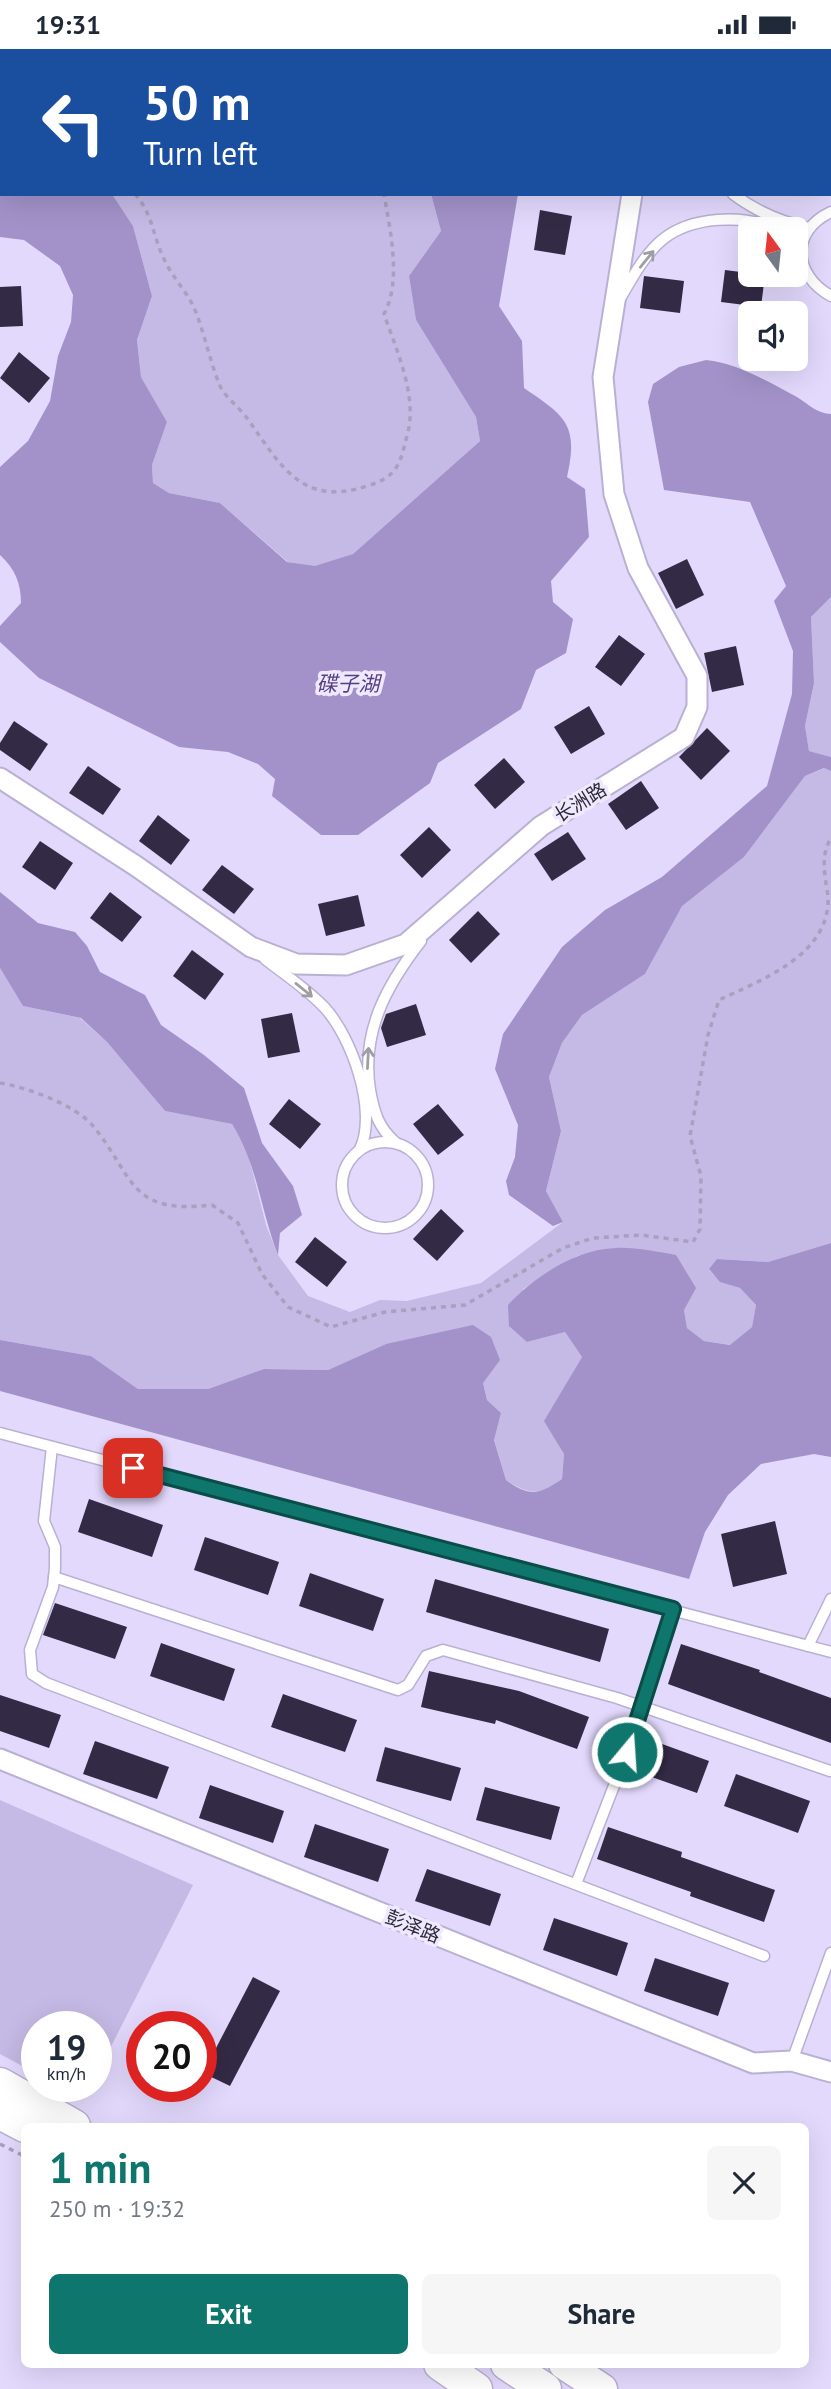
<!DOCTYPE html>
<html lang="en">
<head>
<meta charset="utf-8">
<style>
  :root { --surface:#fff; --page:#f6f6f7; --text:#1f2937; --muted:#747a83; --accent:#0f766e }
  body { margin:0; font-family:"PT Sans","Noto Sans SC",sans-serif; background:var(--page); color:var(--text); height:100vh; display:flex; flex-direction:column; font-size:26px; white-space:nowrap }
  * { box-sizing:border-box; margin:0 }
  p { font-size:23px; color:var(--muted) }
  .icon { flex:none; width:38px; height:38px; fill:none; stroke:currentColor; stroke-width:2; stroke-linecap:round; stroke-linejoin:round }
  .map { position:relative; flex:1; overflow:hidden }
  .side { position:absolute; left:21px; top:2074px; width:788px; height:245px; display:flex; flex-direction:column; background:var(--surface); border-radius:10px; box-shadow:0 7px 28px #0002 }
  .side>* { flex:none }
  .top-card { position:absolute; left:0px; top:0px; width:831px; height:147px; box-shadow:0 7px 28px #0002; background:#1a4fa0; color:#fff; overflow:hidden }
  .needle { width:46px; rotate:345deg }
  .controls { position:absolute; left:738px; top:168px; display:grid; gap:14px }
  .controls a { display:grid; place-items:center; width:70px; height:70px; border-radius:10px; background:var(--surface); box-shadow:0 7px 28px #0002; font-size:35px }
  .speed { position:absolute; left:21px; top:1962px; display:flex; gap:14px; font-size:35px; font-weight:700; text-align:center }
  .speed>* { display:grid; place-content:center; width:91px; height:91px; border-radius:50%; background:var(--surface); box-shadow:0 7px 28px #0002; line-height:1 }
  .speed small { font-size:18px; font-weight:400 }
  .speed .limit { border:10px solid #d22; background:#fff; color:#111 }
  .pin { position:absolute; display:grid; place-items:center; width:60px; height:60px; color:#fff; margin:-30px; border-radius:14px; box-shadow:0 4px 10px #0006 }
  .me { position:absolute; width:77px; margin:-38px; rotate:18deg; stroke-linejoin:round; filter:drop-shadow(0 0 5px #0008) }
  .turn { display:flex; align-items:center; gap:24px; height:147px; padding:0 28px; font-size:32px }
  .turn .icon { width:91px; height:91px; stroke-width:2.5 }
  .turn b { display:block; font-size:49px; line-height:60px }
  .round { display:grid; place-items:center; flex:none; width:74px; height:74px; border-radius:10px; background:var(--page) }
  .headline { display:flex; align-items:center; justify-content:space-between; height:119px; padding:0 28px }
  h1 { font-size:42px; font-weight:700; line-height:52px; color:var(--accent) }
  .primary-button { display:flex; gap:14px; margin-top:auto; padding:14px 28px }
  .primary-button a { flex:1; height:80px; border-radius:10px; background:var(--accent); color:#fff; font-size:28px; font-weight:700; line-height:80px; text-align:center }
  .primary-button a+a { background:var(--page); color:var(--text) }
  .status { display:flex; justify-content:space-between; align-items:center; height:49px; padding:0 35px; background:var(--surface); direction:ltr }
  .status svg { height:19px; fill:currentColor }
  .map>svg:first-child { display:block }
  .green { fill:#c5b9e5 }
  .water { fill:#a292c9 }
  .building { fill:#332a46 }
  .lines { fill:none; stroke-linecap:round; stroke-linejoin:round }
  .service-casing { stroke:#b9b0d2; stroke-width:13 }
  .minor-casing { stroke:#b9b0d2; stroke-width:23 }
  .primary-casing { stroke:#b9b0d2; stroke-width:33 }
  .trunk-casing { stroke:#b9b0d2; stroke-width:35 }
  .path { stroke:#a8a0bd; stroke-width:3.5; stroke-dasharray:5 5; stroke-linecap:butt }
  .service { stroke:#fff; stroke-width:10 }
  .minor { stroke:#fff; stroke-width:19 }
  .primary { stroke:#fff; stroke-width:30 }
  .trunk { stroke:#fff; stroke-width:32 }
  .oneway { stroke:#a09ea5 }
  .route-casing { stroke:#0a4d48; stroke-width:18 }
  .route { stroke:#0f766e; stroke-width:12 }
  .labels { text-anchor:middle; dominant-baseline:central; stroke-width:7; stroke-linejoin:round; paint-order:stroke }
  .street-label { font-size:19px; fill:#2c2836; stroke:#efe9ff }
  .water-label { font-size:21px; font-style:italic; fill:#553e82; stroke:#efe9ff }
</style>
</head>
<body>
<div class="status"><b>19:31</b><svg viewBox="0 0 49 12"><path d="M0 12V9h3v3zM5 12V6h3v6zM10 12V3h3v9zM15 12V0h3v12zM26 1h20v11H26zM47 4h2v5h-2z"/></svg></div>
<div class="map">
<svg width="831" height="2340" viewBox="0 0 831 2340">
  <rect width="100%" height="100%" fill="#e3d9fd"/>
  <g class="green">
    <polygon points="0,0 431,0 431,2 2,2 0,55"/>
    <polygon points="112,145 431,145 441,182 409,227 416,271 476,368 480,392 353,505 315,518 288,513 220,454 169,444 153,434 152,416 167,373 141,328 137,291 152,247 133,177"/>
    <polygon points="831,548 831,708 809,702 805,677 814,634 811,568"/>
    <path d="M825,719l6,3v472l-63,19 -51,-3 -8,11 12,12 19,6 16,17 -4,22 -21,18 -27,-4 -17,-13 -3,-18 -68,-62 -39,8 -54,33 4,53 38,-10 17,25 -37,63 19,34 -2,25c-24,16 -31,17 -56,1l-12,-41 7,-26 -14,-13 -4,-17 -97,-39 -58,26 -64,-1 -56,20h-70l-47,-33 -91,-16v-372l23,38 57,12 27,24 58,69 67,13 14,22 20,79 12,30 30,41 42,16 30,-12 27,1 74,-18 82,-61 -17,-31 15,-60 -12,-54 13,-34 20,-28 63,-41 37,-69 62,-48 61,-81z"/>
    <polygon points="0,1751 193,1836 96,2027 96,1978 37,1978 37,2025 0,2005"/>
  </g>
  <g class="water">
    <path d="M0,55l2,90h110l21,32 19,70 -15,44 4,37 26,45 -15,43 1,18 16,10 51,10 67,59 28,4 38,-12 127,-113 -4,-24 -60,-97 -7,-44 32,-45 -10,-37h87l-19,112 23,35 2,47c41,28 55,36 43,89l18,12 4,48 -38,44 2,21 20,17 -7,34 -30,17 -15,39 -83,54 -8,20 -72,52h-37l-49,-39 3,-17 -17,-15 -30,-12 -49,-5 -140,-69 -39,-36v-16l21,-23c0,-20 -6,-34 -21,-48v-88l28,-26 22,-40 8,-45 13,-34 2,-27 -13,-29 -36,-26 -24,-3z"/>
    <path d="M706,311c31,3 63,22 91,37 11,7 21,17 34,17v183l-20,20 3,66 -9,43 4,25 22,6v14l-7,-3 -19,8 -61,81 -62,49 -37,68 -63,41 -20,28 -13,34 12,54 -15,60 17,31 -10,4 -44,-31 -3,-14 9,-24 3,-32 -23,-56 8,-35 59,-87 43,-37 57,-33 105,-91 25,-92 1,-43 -19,-50 12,-15 -36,-84 -86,-12 -16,-88 5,-18 26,-17z"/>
    <path d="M0,843l38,31 37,9 12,14 13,26 45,23 16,30 43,30 40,33 18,55 31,43 9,29 -22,18 -2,22c-17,-43 -21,-92 -46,-131l-67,-13 -58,-69 -26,-24 -58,-12 -23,-38z"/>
    <path d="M831,1194v214l-17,-3 -53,10 -33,31 -23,37 -16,47 -689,-188v-51l91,16 47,33h70l56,-20 64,1 58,-26 87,-19 18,12 9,23 -17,23 4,17 14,13 -7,27 12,40c24,17 32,15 56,-1l2,-25 -20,-33 38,-64 -17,-25 -38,10 -18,-16 -1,-21c26,-28 68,-56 108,-57 19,-1 41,4 60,7l20,33 -12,22 3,18 17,13 26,4 22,-18 4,-22 -16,-17 -20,-6 -11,-13 8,-10 51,3z"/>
  </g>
  <g class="building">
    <polygon points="540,161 572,167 565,206 534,201"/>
    <polygon points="725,221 765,226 761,258 721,253"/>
    <polygon points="644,227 684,232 680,264 640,259"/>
    <polygon points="21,237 23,277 0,278 0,238"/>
    <polygon points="19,303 50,329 29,354 0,329"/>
    <polygon points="687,510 704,546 676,560 658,524"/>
    <polygon points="619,586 645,605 621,637 595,618"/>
    <polygon points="736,597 744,636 712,643 704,604"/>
    <polygon points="589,657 605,685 571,705 554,678"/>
    <polygon points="14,672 48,695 30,722 0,701 0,694"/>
    <polygon points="707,679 730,702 701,731 679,708"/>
    <polygon points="504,709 525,733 495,760 474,736"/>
    <polygon points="88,717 121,740 103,766 69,744"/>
    <polygon points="641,732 659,759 626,781 608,755"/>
    <polygon points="158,766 190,791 171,816 139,792"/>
    <polygon points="429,778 451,801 422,829 400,806"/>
    <polygon points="568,783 586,810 552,832 534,805"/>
    <polygon points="40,792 73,814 55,841 22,818"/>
    <polygon points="222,816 254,840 234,865 202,841"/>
    <polygon points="110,843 142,868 122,893 90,869"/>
    <polygon points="358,846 365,877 326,887 318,855"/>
    <polygon points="478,862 500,885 471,914 449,891"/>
    <polygon points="192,901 224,925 205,951 173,927"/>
    <polygon points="416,955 426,986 387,998 381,979 386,965"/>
    <polygon points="292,964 300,1003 268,1009 261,970"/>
    <polygon points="289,1050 321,1075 300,1100 269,1075"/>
    <polygon points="438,1055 464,1086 438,1106 413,1075"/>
    <polygon points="441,1160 464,1182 437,1212 413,1190"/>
    <polygon points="315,1188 347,1213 327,1238 295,1213"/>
    <polygon points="89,1450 163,1476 152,1508 78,1483"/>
    <polygon points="775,1472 787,1525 733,1538 721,1485"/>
    <polygon points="205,1488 279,1513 268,1546 194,1521"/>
    <polygon points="310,1524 384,1550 373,1582 299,1557"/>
    <polygon points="435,1530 609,1580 600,1613 426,1563"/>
    <polygon points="55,1554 127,1578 115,1610 43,1586"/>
    <polygon points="161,1594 235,1620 224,1652 150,1627"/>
    <polygon points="681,1595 760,1621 759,1623 831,1649 831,1694 668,1635"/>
    <polygon points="429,1622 519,1642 589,1668 577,1700 496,1671 495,1675 421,1658"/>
    <polygon points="283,1645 357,1671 345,1703 271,1678"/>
    <polygon points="0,1646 61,1666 49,1699 0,1682"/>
    <polygon points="640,1687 709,1712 697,1744 629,1720"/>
    <polygon points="95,1692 169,1718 157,1750 83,1725"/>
    <polygon points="385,1698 461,1719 451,1752 376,1732"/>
    <polygon points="736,1725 810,1752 798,1784 724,1757"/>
    <polygon points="210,1736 284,1762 273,1794 199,1769"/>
    <polygon points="485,1738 560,1758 551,1791 476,1771"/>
    <polygon points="315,1775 389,1800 378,1833 304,1808"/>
    <polygon points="608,1778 682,1803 681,1808 775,1841 764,1873 690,1847 691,1843 597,1810"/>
    <polygon points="427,1820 501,1845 490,1877 415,1852"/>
    <polygon points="554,1869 628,1894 617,1927 543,1901"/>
    <polygon points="655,1909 729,1934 718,1967 644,1942"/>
    <polygon points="253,1928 280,1942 230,2037 203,2024"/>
  </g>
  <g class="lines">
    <g class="service-casing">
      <g id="service">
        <path d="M733,145c24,18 47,28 76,34"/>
        <path d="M831,163c-41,19 -38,63 0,84"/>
        <path d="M621,248c11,-19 24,-43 41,-57 29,-24 81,-26 114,-11"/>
        <path d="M265,910c19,15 42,30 59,48 28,30 54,104 36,142"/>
        <circle cx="385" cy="1136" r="43"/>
        <path d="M395,1093c-17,-15 -21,-30 -25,-52 -9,-58 16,-104 51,-149"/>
        <polyline points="0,1384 831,1603"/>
        <polyline points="52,1398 44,1472 55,1498 55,1519 53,1538 30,1601 32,1625 46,1634 764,1907"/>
        <polyline points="54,1528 398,1641 408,1636 426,1607 443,1601 617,1649 830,1722"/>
        <polyline points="808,1597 831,1550"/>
        <polyline points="576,1835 627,1703 673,1560"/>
        <polyline points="792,2012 831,1904"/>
      </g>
    </g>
    <g class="minor-casing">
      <g id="minor">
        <polyline points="637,2 637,0"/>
        <polyline points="0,729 136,817 251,898 296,915 346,916 406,895 541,777 684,688 697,658 697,627 638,519 614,445 603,328 632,145"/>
        <polyline points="0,1710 753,2014 792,2012 831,2023"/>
      </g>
    </g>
    <g class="primary-casing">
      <polyline id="primary" points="564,2315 602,2340"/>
    </g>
    <g class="trunk-casing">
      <g id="trunk">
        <polyline points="0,2035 74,2077"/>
        <polyline points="0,2064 25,2077"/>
        <polyline points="440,2315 476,2340"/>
        <polyline points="507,2315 545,2340"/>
      </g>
    </g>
    <g class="path">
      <polyline points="41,0 42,2"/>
      <polyline points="366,2 367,0"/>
      <path d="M135,145c18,20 18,44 30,67 8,17 23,32 30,49 10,25 15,52 25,76 6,12 19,21 27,32 33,46 54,90 120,68 33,-10 33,-24 41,-54 9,-38 -12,-83 -24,-118 18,-33 6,-84 0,-120"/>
      <path d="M0,1034c26,4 76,22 93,43 42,51 35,89 119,79l26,18 24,51 26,33 43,20 54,-15 80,-7 98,-57 30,-10 48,-3 52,7 7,-13 1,-53 -11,-40 18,-101 11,-35c42,-20 112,-45 109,-104 -3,-20 -8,-40 3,-58"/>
      <polyline points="0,2095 24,2107"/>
      <polyline points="408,2315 416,2321"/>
    </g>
    <use href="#service" class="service"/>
    <use href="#minor" class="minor"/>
    <use href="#primary" class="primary"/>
    <use href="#trunk" class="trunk"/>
  </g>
  <defs><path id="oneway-shaft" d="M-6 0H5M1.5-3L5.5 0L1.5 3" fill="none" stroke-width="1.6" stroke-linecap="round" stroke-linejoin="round" transform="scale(1.75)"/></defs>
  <g class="oneway">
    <use href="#oneway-shaft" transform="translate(647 210) rotate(-51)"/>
    <use href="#oneway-shaft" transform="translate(304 941) rotate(39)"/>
    <use href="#oneway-shaft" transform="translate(368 1009) rotate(-87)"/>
  </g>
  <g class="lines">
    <g class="route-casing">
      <polyline id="route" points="133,1419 673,1560 627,1703"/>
    </g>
    <use href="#route" class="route"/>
  </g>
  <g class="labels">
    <g class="street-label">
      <text transform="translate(580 753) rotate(-31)">长洲路</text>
      <text transform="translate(413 1877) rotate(22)">彭泽路</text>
    </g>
    <g class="water-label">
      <text x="348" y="634">碟子湖</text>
    </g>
  </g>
</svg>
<div class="controls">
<a><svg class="needle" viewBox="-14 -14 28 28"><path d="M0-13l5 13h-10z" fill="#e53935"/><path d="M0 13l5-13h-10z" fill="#747a83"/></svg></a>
<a><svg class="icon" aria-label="sound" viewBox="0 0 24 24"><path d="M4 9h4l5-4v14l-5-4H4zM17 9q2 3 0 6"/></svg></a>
</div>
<div class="speed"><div>19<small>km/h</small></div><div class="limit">20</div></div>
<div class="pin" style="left:133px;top:1419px;background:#d93025"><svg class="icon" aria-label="arrive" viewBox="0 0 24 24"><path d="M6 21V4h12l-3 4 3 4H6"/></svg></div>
<svg class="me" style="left:627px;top:1703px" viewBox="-20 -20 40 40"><circle r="17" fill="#0f766e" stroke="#fff" stroke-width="3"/><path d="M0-11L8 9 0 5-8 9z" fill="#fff"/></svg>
<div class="top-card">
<div class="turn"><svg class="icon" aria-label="left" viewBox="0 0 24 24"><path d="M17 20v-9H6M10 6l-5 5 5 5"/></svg><div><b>50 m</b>Turn left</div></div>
</div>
<section class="side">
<div class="headline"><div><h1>1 min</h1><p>250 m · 19:32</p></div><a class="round"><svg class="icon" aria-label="close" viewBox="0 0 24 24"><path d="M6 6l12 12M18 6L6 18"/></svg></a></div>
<div class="primary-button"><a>Exit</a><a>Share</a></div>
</section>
</div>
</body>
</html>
